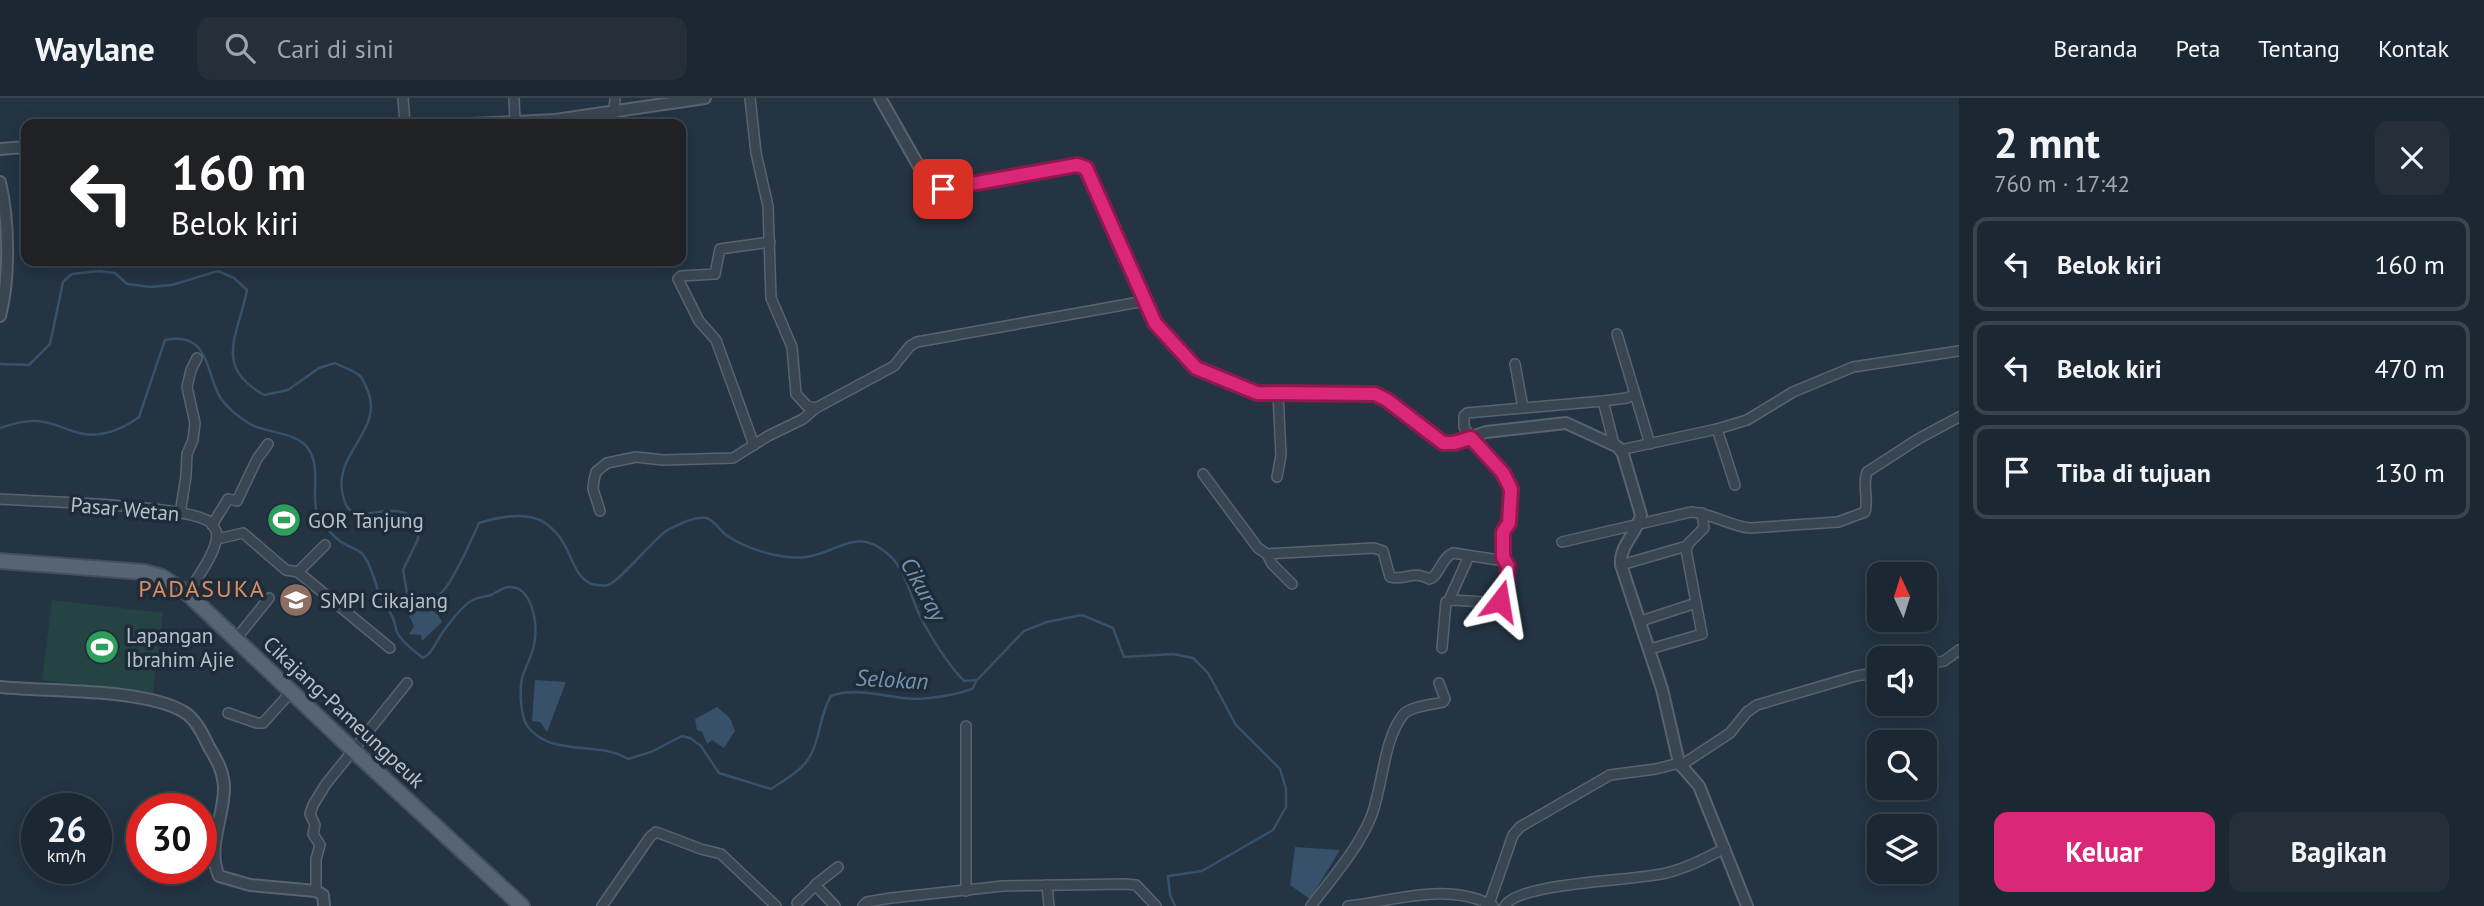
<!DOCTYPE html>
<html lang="id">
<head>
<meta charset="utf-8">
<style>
  :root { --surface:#1b2732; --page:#242f3a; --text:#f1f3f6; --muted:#a0a5ac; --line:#39444d; --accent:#db2777 }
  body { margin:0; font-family:"PT Sans",sans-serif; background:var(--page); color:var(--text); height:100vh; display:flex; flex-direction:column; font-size:26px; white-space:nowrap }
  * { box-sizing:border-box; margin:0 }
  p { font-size:23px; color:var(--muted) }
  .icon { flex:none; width:38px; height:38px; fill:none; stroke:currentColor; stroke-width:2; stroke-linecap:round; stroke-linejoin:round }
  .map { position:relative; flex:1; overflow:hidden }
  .drawer { display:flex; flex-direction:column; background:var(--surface); width:525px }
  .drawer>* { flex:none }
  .top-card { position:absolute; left:21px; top:21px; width:665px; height:147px; border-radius:14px; box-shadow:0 4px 18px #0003,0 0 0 2px var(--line); background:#202124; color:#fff; overflow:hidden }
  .needle { width:46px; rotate:356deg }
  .buttons { position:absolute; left:1867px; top:464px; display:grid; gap:14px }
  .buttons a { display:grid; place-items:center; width:70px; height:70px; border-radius:14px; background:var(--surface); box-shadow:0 4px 18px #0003,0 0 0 2px var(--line); font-size:35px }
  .speed { position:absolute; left:21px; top:695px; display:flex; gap:14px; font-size:35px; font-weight:700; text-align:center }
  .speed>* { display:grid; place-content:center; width:91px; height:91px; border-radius:50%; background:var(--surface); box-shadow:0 4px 18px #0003,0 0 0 2px var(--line); line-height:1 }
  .speed small { font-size:18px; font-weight:400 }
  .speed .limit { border:10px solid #d22; background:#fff; color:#111 }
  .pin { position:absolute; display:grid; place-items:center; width:60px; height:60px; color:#fff; margin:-30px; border-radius:14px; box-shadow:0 4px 10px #0006 }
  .me { position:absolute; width:77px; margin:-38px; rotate:14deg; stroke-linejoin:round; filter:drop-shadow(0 0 5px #0008) }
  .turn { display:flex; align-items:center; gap:24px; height:147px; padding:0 35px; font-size:32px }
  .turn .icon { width:91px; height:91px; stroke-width:2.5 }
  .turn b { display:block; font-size:49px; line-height:60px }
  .round { display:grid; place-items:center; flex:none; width:74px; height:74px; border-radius:14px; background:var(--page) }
  .headline { display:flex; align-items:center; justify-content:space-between; height:119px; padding:0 35px }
  h1 { font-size:42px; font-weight:700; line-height:52px }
  .action { display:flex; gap:14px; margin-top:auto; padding:14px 35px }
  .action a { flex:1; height:80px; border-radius:14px; background:var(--accent); color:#fff; font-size:28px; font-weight:700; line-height:80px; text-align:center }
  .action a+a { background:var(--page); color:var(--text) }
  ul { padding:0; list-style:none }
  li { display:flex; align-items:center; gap:21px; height:94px; margin:0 14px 10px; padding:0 21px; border:4px solid var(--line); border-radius:14px }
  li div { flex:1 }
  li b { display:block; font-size:26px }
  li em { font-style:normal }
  header { display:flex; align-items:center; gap:42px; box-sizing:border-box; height:98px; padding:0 35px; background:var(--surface); border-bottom:2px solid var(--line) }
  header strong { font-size:33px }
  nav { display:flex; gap:38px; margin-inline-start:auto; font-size:24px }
  .search { width:490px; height:63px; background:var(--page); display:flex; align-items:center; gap:18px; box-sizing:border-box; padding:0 24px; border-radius:14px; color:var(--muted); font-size:26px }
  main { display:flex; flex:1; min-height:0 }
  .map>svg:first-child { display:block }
  .green { fill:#264344 }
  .water { fill:#37516b }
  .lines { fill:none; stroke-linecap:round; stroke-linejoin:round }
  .stream { stroke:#37516b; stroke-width:2.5 }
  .minor-casing { stroke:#576370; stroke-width:12 }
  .tertiary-casing { stroke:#576370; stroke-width:14 }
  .primary-casing { stroke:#434f5c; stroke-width:18 }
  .minor { stroke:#394652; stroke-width:9 }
  .tertiary { stroke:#394652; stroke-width:10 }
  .primary { stroke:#576572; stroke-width:14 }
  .route-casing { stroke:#8e194d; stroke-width:18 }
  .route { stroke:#db2777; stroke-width:12 }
  .labels { text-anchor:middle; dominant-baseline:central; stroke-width:7; stroke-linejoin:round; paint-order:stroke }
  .street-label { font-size:21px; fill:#b6c0cc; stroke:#1e2b38 }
  .poi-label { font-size:21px; fill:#b6c0cc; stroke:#1e2b38; text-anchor:start }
  .water-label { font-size:23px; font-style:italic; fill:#7494b1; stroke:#1e2b38 }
  .quarter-label { font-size:24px; letter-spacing:2px; fill:#dc8c61; stroke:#1e2b38 }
</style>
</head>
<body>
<header>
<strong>Waylane</strong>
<div class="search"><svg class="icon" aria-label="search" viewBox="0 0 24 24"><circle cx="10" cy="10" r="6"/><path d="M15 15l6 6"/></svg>Cari di sini</div>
<nav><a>Beranda</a><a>Peta</a><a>Tentang</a><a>Kontak</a></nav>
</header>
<main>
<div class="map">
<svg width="1959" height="808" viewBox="0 0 1959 808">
  <rect width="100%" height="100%" fill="#243443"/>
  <polygon class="green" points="52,502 163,515 153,595 42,582"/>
  <g class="water">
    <polygon points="423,510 436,513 442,524 422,543 421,537 409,536 414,528 406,511"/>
    <polygon points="535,582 566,584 547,634 540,624 532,623"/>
    <polygon points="717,609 730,620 735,633 724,650 712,642 707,646 702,634 697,632 695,621"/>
    <polygon points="1295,749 1340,752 1310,801 1290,787"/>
  </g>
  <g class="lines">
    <g class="stream">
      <path d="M0,266l29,1 21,-21 13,-62 9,-8 27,-3 16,2 12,11 23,3 22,-2 46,-14 16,7 13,12c-8,44 -35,76 17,105l24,-5 31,-22 16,-5c8,4 18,7 24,12 4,3 6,10 8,14 19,41 -36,65 -24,107 1,4 3,11 7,14 16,11 40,-8 63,7l5,12v10l-15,31 4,23c9,5 21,9 31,3 13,-9 34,-57 41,-73 43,-13 72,-12 91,33 5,11 10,24 22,28 4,1 13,2 16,1 10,-2 44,-44 58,-54 9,-5 29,-15 40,-13 9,2 13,12 20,17 20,14 56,25 80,22 33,-4 50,-32 83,-2 17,15 21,41 31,61 12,23 26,46 44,65l13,-1 47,-49 23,-9 35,-7 31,13 11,29 49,-3 20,4 15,15 28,52 44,44 6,20v18l-13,23 -71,41 -34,5 2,19 5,11"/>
      <path d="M0,330c12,-4 25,-8 37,-7 16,1 27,8 42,12 20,6 44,-4 60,-16l26,-77c50,-10 38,42 62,66 8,8 19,17 30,21 16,6 43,7 52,23 12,19 2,43 8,63 2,8 16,23 23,28 9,7 20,7 26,18 7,12 10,27 15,39 3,7 8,12 11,18 3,5 3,11 5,16 4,8 18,20 26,26 9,-5 11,-12 16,-20 6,-10 22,-31 32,-37 6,-4 14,-4 20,-6 7,-3 12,-9 20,-8 21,1 26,35 24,52 -1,13 -8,24 -12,36 -4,11 -3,42 5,52 25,31 70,13 100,32l23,-7 31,-16 8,2 11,8 18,27 52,16c13,-9 29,-17 38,-31 12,-19 10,-43 22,-62 23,-10 61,3 87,3 19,-1 36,-4 54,-10l4,-7"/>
    </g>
    <g class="minor-casing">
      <g id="minor">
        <polyline points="403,0 405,26"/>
        <polyline points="514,0 515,24"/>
        <polyline points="750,0 756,55 768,108 771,200 792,249 796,296 807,308 816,310"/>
        <polyline points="614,15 615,0"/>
        <polyline points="1515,266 1523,310"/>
        <polyline points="1635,296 1650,346"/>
        <polyline points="1717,331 1735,387"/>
        <polyline points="1614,346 1603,303 1627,300 1635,296 1617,236"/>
        <polyline points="754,347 716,242 699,223 678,181 681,178 715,176 720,151 770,144"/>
        <polyline points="1620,352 1717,331 1747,322 1793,294 1853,269 1959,253"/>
        <path d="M1203,376l55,74 9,6 107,-6 9,3 7,26c15,4 22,-7 39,2 11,-3 11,-20 24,-26l52,8"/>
        <polyline points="1277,379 1281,357 1278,295"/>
        <path d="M0,401c38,3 185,5 210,23 2,2 5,6 6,9 5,16 -20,49 -29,62"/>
        <polyline points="600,413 593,391 594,382 596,374 607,365 636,359 663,362 733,360 768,338 803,321 816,310 894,268 910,248 917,244 1145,203"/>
        <polyline points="180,416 186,378 187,356 193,342 195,325 187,289 191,272 197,260"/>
        <polyline points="212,427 228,401 237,403 257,361 268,346"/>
        <polyline points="217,441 243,435 286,472 298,474 390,550"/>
        <path d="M1562,444l129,-30c21,1 38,14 59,16l88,-6 27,-10c4,-13 -3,-27 2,-40l51,-33 41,-22"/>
        <polyline points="1267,456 1272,466 1292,486"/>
        <polyline points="1621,467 1687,448"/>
        <polyline points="298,474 325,447"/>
        <polyline points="1449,502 1469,458"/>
        <polyline points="1641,523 1696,505"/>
        <polyline points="236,541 269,500"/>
        <polyline points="1442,550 1446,504 1453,502 1498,505 1500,494 1506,489 1508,468 1503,459 1503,434 1509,425 1511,391 1502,373 1471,340 1464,329 1464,318 1467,315 1603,303"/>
        <polyline points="1650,551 1702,536 1686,452 1689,445 1704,430 1702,415"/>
        <polyline points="1925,567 1944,563 1959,552"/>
        <polyline points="228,615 257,625 263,625 291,594"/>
        <polyline points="966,628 966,793"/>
        <polyline points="1680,668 1730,635 1747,614 1757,607 1856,578 1880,574"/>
        <polyline points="1047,787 1049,808"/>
        <polyline points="316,793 316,761 320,747 313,736 315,727 310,716 313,707 326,686 407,585"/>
        <polyline points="797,805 815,788"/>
        <polyline points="1489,806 1513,737 1520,729 1610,677 1656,671 1679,665"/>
        <polyline points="602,808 650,739 656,734 701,751 721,756 776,808"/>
        <polyline points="835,808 815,787 838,769"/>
        <polyline points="863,808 867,804 891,800 1003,788 1125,786 1136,787 1156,808"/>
        <path d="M1311,808c21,-28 47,-57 60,-89 12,-30 12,-77 32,-102 7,-9 29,-10 40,-13l2,-3 -6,-16"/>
        <path d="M1348,808c47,-5 100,-25 145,0"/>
        <path d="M1505,808c13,-24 131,-25 161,-33 21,-5 40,-15 59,-25"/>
      </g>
    </g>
    <g class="tertiary-casing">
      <g id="tertiary">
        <path d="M880,0l49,86 8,5 140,-24 9,3 69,155 36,41 10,6 56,23 118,1 12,5 51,41 16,3 32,-11 80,-9 52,24 5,7 18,61c-4,19 -22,30 -20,50l41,124 17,74 20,23 48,120"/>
        <polyline points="471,26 555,22 705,0"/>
        <polyline points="0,51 26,49"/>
        <path d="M0,84c9,38 10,97 0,134"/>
        <path d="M0,589c48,5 145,1 184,25 13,8 19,23 25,35 8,13 14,24 15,39 1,29 -18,62 -5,90l31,9 66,6 7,4 1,11"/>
      </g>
    </g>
    <g class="primary-casing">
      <polyline id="primary" points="0,463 144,474 162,479 187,495 354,653 522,808"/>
    </g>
    <use href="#minor" class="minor"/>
    <use href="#tertiary" class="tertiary"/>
    <use href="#primary" class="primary"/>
  </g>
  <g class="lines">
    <g class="route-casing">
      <polyline id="route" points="943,91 1077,67 1086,70 1155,225 1196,270 1257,295 1375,296 1387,302 1443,345 1454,345 1471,340 1503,375 1511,391 1509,425 1503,434 1503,459 1508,468 1506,490 1500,494 1500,503"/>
    </g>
    <use href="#route" class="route"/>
  </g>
  <defs>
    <g id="stadium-disc" transform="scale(1.75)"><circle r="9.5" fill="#2e9e5b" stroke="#1e2b38"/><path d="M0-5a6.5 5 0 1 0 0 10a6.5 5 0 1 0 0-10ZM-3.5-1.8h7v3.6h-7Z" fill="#fff"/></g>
    <g id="school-disc" transform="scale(1.75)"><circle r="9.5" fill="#8d6e63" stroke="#1e2b38"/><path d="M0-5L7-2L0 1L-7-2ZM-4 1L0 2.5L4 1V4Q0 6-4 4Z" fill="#fff"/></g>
  </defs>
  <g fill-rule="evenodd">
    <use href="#stadium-disc" x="284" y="422"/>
    <use href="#school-disc" x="296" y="502"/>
    <use href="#stadium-disc" x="102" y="549"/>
  </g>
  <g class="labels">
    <g class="street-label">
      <text transform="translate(125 411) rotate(5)">Pasar Wetan</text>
      <text transform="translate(344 614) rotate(43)">Cikajang-Pameungpeuk</text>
    </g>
    <g class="poi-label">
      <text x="308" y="422">GOR Tanjung</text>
      <text x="320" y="502">SMPI Cikajang</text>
      <text x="126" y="537">Lapangan<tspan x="126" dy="24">Ibrahim Ajie</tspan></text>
    </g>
    <g class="water-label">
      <text transform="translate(924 491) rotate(61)">Cikuray</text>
      <text transform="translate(892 581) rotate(3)">Selokan</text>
    </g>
    <g class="quarter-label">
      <text x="202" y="490">PADASUKA</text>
    </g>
  </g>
</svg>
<div class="buttons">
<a><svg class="needle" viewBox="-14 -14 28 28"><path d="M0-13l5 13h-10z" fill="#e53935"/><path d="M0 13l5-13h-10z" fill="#a0a5ac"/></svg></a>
<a><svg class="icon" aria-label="sound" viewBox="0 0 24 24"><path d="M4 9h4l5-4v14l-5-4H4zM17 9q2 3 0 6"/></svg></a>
<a><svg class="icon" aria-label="search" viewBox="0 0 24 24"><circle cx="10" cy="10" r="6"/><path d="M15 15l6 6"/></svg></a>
<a><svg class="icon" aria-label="layers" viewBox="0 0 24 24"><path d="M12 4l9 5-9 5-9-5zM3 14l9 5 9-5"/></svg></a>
</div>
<div class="speed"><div>26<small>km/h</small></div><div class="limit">30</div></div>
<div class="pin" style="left:943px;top:91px;background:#d93025"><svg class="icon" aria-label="arrive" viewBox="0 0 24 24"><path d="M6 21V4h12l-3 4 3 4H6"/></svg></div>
<svg class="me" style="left:1500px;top:503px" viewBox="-20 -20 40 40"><path d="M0-17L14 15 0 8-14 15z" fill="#db2777" stroke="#fff" stroke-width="4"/></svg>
<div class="top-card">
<div class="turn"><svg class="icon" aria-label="left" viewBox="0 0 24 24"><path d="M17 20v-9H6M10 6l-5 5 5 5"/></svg><div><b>160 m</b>Belok kiri</div></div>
</div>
</div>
<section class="drawer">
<div class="headline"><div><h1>2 mnt</h1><p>760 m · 17:42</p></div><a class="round"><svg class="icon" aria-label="close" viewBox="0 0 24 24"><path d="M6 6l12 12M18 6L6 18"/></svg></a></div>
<ul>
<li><svg class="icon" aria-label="left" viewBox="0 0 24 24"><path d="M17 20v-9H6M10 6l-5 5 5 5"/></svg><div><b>Belok kiri</b></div><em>160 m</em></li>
<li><svg class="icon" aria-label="left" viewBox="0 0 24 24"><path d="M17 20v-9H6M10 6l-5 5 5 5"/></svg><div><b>Belok kiri</b></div><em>470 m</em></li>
<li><svg class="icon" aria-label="arrive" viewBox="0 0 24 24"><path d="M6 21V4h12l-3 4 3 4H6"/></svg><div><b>Tiba di tujuan</b></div><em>130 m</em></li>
</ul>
<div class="action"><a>Keluar</a><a>Bagikan</a></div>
</section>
</main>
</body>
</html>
